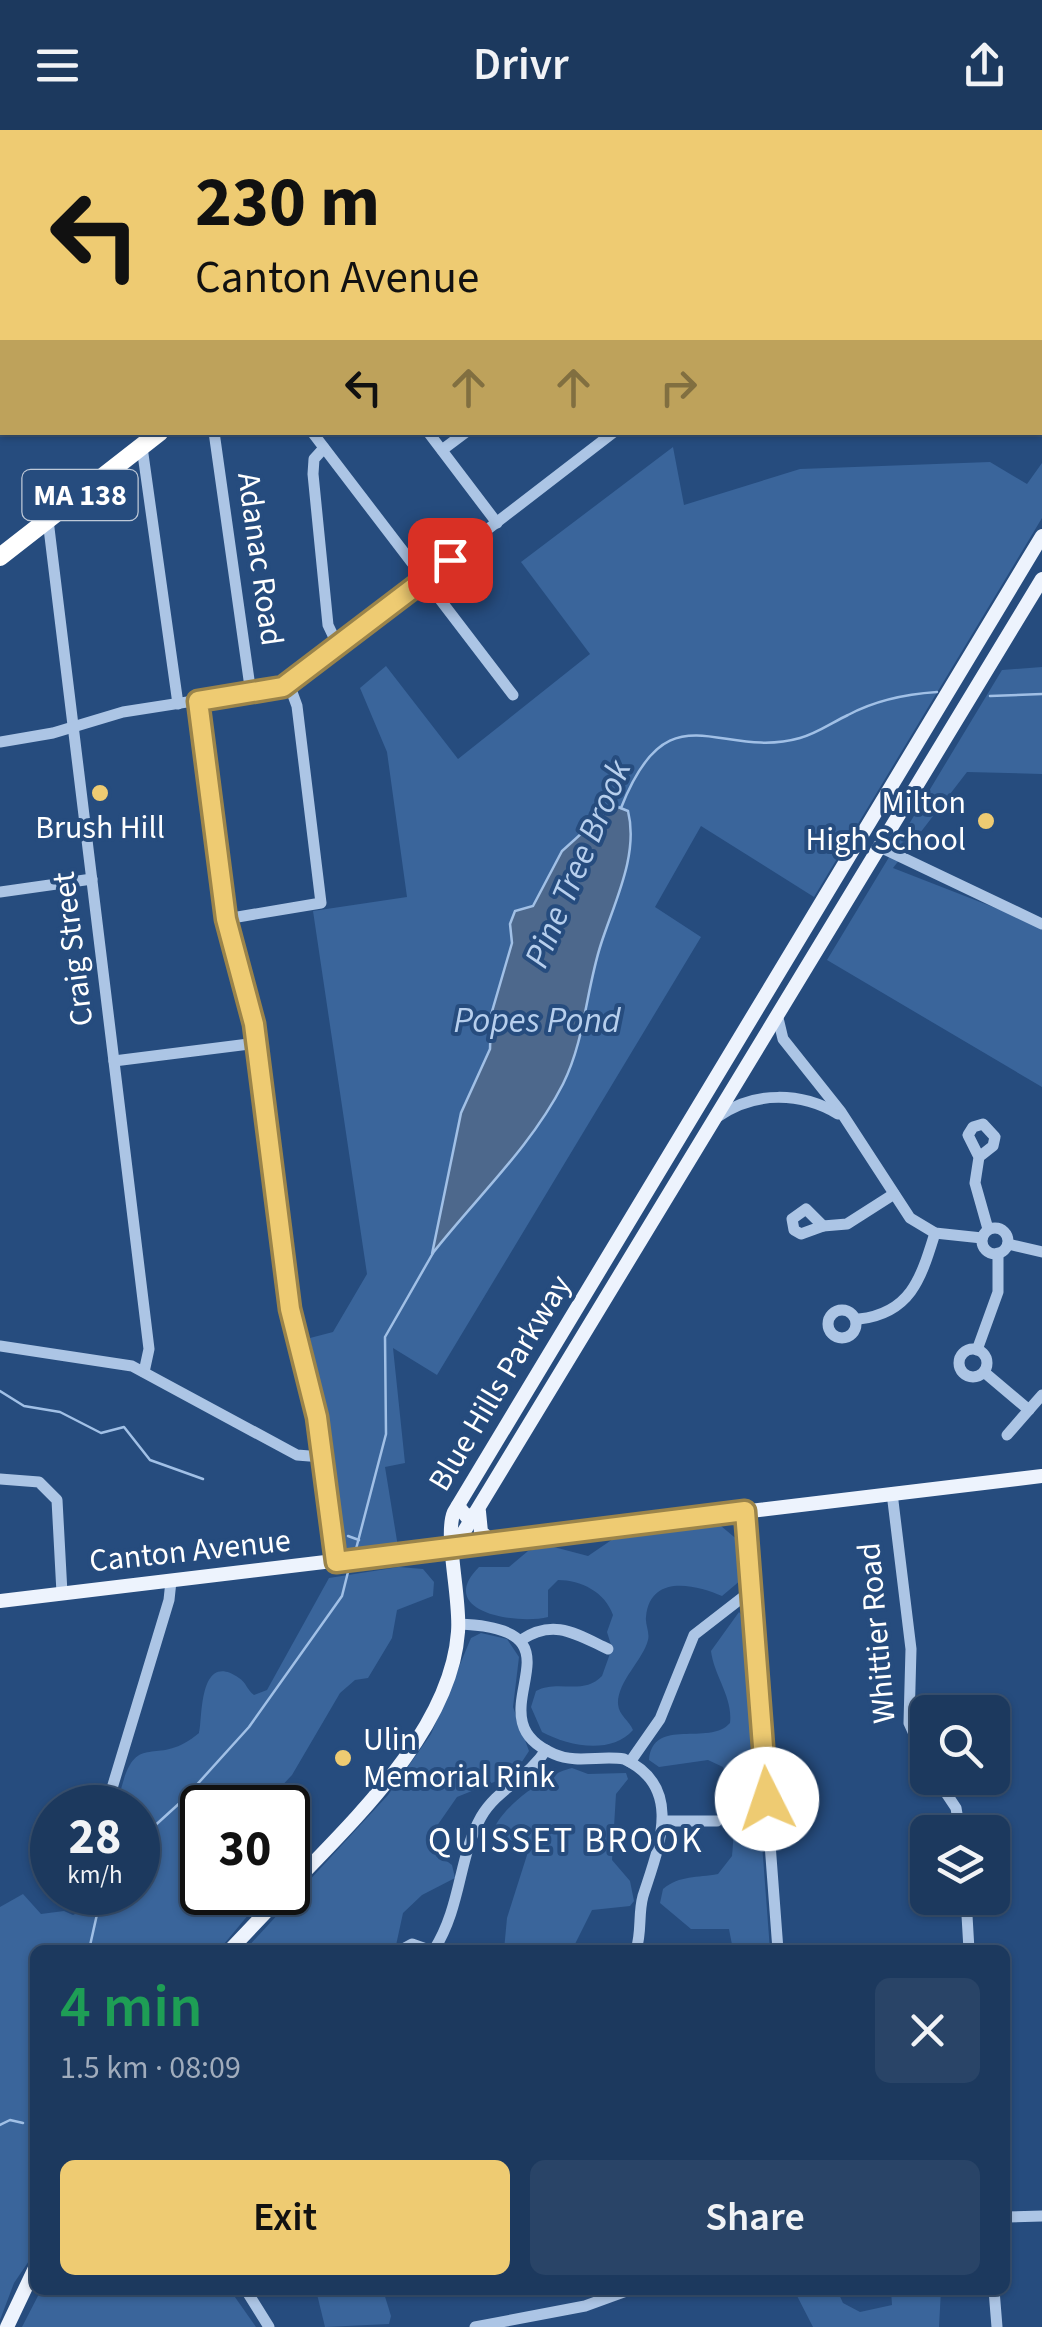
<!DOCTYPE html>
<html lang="en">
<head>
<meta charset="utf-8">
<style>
  :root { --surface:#1c395e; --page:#294467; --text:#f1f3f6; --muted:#a0acbc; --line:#3a5373; --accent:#eecb72 }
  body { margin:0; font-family:"Source Sans 3",sans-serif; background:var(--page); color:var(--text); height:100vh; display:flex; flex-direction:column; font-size:38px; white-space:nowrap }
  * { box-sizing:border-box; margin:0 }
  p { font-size:32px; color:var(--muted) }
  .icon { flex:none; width:55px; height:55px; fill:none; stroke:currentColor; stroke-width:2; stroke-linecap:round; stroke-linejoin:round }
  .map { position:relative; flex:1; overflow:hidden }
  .sheet { position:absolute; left:30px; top:1815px; width:980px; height:350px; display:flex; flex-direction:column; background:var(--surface); border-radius:15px; box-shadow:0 2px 8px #0004,0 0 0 2px var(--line) }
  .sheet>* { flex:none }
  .banner { position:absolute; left:0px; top:0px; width:1042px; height:305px; box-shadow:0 2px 8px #0004,0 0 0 2px var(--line); background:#eecb72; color:#111; overflow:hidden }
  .fabs { position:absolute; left:910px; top:1565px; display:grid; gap:20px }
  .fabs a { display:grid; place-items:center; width:100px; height:100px; border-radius:15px; background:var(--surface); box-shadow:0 2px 8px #0004,0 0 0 2px var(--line); font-size:50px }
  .speed { position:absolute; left:30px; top:1655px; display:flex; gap:20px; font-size:50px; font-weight:700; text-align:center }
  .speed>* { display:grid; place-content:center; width:130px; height:130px; border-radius:50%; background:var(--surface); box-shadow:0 2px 8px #0004,0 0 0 2px var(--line); line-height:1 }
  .speed small { font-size:25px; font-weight:400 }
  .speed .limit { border:5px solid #111; border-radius:15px; background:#fff; color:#111 }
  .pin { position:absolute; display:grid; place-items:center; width:85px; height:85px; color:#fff; margin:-42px; border-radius:20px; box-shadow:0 5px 15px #0006 }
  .me { position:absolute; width:110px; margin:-55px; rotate:356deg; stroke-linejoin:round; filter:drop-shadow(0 0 8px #0008) }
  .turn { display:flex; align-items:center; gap:35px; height:210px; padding:0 30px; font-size:45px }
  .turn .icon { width:130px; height:130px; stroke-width:2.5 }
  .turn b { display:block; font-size:70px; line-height:85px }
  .lanes { display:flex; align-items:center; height:95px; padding:0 30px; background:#0003; justify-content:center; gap:50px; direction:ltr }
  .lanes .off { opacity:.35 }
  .round { display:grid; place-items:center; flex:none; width:105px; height:105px; border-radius:15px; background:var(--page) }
  .headline { display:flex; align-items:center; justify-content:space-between; height:170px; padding:0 30px }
  h1 { font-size:60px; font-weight:600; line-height:75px; color:#1e9e55 }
  .button { display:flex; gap:20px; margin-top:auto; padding:20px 30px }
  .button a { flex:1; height:115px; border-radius:15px; background:var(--accent); color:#111; font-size:40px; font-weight:600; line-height:115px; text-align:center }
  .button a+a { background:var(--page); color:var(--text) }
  header { display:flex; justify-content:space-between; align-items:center; height:130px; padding:0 30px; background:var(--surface); font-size:45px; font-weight:600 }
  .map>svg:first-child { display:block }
  .green { fill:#3a659b }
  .water { fill:#4d688c; stroke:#a1c0e6; stroke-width:2.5 }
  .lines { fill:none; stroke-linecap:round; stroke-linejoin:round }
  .stream { stroke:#a1c0e6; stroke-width:2.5 }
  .minor { stroke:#acc5e5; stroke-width:11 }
  .major { stroke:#edf3fd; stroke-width:14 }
  .highway { stroke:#fff; stroke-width:18 }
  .route-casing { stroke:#9b844a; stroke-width:25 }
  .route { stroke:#eecb72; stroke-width:18 }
  .poi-dot { fill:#eecb72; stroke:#264c7e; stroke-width:4 }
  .labels { text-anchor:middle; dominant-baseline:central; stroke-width:8; stroke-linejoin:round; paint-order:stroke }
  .shield { fill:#264c7e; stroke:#bec9d8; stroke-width:2.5 }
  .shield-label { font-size:30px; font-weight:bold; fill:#fff }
  .street-label { font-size:32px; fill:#fff; stroke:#264c7e }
  .poi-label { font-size:32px; fill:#fff; stroke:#264c7e; text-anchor:end }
  .water-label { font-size:35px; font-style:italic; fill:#b7cfed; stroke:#264c7e }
  .neighbourhood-label { font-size:35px; letter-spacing:2.5px; fill:#fff; stroke:#264c7e }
</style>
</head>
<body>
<header><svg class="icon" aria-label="menu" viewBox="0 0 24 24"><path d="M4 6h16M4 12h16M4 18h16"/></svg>Drivr<svg class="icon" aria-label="share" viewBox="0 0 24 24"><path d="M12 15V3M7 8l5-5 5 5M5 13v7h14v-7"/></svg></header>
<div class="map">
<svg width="1042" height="2197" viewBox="0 0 1042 2197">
  <rect width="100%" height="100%" fill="#264c7e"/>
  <g class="green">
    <polygon points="673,317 684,375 800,339 990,332 1027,354 1042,333 1042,388 814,767 701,696 655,777 701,807 437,1245 393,1218 405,1333 385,1337 398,1417 344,1422 332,1308 310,1208 333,1202 367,1144 313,781 407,767 387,622 360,558 386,536 458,629 590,524 521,432"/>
    <polygon points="1042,537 1042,644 967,642 893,738 1042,796 1042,957 827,830 1002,540"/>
    <path d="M707,1395l14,1 18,15 2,39 -19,16c-25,-11 -72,-23 -76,21 -1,7 4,16 2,23 -5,20 -31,42 -30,64 1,12 11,16 15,26 -22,25 -65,16 -91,2l-11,-25 5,-16c22,-12 47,5 66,-15l10,-28 -5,-16 6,-17c-8,-23 -32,-35 -55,-35l-10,10v27c-31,8 -114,-5 -69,-50h30l19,-16 22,-5 38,10 25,-17z"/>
    <path d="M399,1437l24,2 11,13 -1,14 -36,14 -5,28 -24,40 -13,2 -15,13 -48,82 -30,32 -60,1v84l23,1 24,21 -30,36h-184v302l-21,31 -14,37v-413l23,-13 18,20 23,-3 9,4 15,-7 5,-15 45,-1v-84l-21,-1c17,-87 35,-34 82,-74 4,-9 -2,-84 40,-55 7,4 8,12 15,17l13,-5 62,-112z"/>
    <path d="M739,1482l6,7 25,331h-37l-4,-21h-38l-31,-26 3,-14c17,-14 34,-11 55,-15l14,-18c3,-29 2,-63 -9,-89l-15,-7 -49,7 -10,-7c4,-44 60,-13 81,-37 3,-26 -16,-47 -19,-72z"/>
    <polygon points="481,1503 507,1509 519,1527 513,1577 529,1621 514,1644 457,1667 432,1703 436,1723 452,1735 455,1748 422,1765 403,1783 395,1820 245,1820 388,1665 431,1604 471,1508"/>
    <path d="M572,1638l16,6 38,-1 2,6 -12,15 -4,66 18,21 4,20 -4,5 -38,4 -20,40h-68l3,-32 20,-63 -10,-13 -25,-7c5,-26 56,-62 80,-67z"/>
    <polygon points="41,2160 230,2160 256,2197 22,2197"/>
    <polygon points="316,2160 383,2160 391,2186 389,2194 325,2197"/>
    <polygon points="794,2160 837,2160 843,2173 860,2182 892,2175 891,2160 941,2160 939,2197 813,2197"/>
  </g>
  <path class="water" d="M613,675l15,6c11,44 -14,92 -27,133 -15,46 -16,96 -38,140 -32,63 -88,115 -131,170l29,-141 29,-64 1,-34 21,-72 -2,-19 5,-13 18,-5 29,-55z"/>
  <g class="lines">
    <g class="stream">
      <polyline points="990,566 1042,564"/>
      <path d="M621,678c48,-123 98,-47 179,-70 16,-4 33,-16 48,-23 26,-14 59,-21 89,-23"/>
      <polyline points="0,1261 24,1276 60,1282 101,1303 124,1297 150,1330 203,1349"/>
      <polyline points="348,1406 359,1410"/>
      <polyline points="356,1419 386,1304 385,1207 433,1123"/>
      <polyline points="138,1711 183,1670 249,1597 342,1466 348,1442"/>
      <polyline points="89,1820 102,1762"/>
      <polyline points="0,1995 10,1990 23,1993"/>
    </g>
    <g class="minor">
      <polyline points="333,0 333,2"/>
      <polyline points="660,0 661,2"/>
      <polyline points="682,0 684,2"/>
      <polyline points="799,0 801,2"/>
      <polyline points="913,0 915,2"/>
      <polyline points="1029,0 1031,2"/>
      <polyline points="1040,14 1042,16"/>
      <polyline points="0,36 2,38"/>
      <polyline points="1040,160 1042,162"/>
      <polyline points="1040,251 1042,249"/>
      <polyline points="214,302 251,564"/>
      <polyline points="312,302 513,565"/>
      <polyline points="428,302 497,393"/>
      <polyline points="142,317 178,574"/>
      <polyline points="324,318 314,329 313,344 328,495 338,516"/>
      <polyline points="442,320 466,302"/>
      <polyline points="48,390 149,1219 144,1242"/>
      <polyline points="198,571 226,789 253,887 290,1179 317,1287 336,1432"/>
      <polyline points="0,612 53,603 123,582 283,557 614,302"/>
      <polyline points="880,717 1042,794"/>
      <polyline points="0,762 92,749"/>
      <polyline points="226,789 321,773 297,576 289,554"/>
      <polyline points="778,888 783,909 841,982 910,1088 935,1103 982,1108"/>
      <polyline points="114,931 257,913"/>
      <path d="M719,986c36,-25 82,-24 119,-2"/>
      <polyline points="979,1027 968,1005 973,997 983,994 995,1007 993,1016 979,1027 975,1053 988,1099"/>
      <polygon points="806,1079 823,1096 801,1104 794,1100 792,1089"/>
      <polyline points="823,1096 847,1094 894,1064"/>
      <circle cx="995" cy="1111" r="13"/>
      <polyline points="1008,1114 1042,1122"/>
      <circle cx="842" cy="1194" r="14"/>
      <path d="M859,1189c52,-6 62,-41 76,-86"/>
      <polyline points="0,1216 132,1236 297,1325 322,1327"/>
      <circle cx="973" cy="1233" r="14"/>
      <polyline points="977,1220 998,1162 998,1123"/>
      <polyline points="984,1242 1029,1280"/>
      <polyline points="1007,1305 1042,1265"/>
      <polyline points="0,1349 39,1352 57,1370 62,1463"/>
      <polyline points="892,1363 911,1519 909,1593 928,1635"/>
      <polyline points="745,1381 778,1820"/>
      <path d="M459,1494c139,5 7,93 95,130 23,10 47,1 70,5 61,28 34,90 19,137 -5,18 -1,36 -7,54"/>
      <path d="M521,1510c33,-22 55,-6 87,9"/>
      <polyline points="630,1632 660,1589 694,1505 752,1460"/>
      <polyline points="936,1648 956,1678 960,1702"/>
      <polyline points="106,1678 169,1470 171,1451"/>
      <polyline points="663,1691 717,1691"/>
      <polyline points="966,1768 969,1820"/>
      <polyline points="77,1773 80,1762"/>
      <polyline points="401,1820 412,1814 429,1820"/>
      <path d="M434,1820c28,-45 24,-92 47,-133 16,-28 47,-39 65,-67"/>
      <polyline points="1005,2087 1042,2086"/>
      <polyline points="246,2160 269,2197"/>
      <polyline points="672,2160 675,2161"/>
      <polyline points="994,2160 997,2197"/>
      <polyline points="475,2197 585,2176 629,2160"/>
    </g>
    <g class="major">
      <polyline points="458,1376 467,1387 479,1382 481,1402 494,1413"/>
      <polyline points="454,1418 1042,449"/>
      <polyline points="0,1471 1042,1346"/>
      <path d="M288,1759c64,-67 163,-159 170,-257 3,-33 -14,-97 -4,-120l588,-976"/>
      <polyline points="230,1820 285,1762"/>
      <polyline points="7,2197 35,2138"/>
    </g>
    <g class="highway">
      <polyline points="549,2 553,0"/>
      <polyline points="0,427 160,302"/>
    </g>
  </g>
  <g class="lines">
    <g class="route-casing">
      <polyline id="route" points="450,430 283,557 198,571 226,789 254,894 290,1179 317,1287 336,1432 745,1381 767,1669"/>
    </g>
    <use href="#route" class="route"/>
  </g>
  <g class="poi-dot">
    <circle cx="100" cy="663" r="10"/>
    <circle cx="986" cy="691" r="10"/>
    <circle cx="343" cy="1628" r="10"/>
  </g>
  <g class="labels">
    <rect class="shield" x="22.5" y="340" width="115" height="50" rx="8"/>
    <g class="shield-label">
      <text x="80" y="365">MA 138</text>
    </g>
    <g class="street-label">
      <text transform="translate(260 429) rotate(82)">Adanac Road</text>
      <text transform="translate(73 819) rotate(-97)">Craig Street</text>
      <text transform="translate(500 1253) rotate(-59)">Blue Hills Parkway</text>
      <text transform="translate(190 1421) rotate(-6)">Canton Avenue</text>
      <text transform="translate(877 1503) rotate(-95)">Whittier Road</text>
    </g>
    <g class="poi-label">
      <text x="966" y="673">Milton<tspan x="966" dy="37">High School</tspan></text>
      <text x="100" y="698" text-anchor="middle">Brush Hill</text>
      <text x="363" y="1610" text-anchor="start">Ulin<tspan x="363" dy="37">Memorial Rink</tspan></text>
    </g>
    <g class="water-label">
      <text transform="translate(578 734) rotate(-67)">Pine Tree Brook</text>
      <text x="537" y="891">Popes Pond</text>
    </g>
    <g class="neighbourhood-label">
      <text x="566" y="1711">QUISSET BROOK</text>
    </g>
  </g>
</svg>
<div class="fabs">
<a><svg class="icon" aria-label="search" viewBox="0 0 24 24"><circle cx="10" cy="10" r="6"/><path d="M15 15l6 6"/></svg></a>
<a><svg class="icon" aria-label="layers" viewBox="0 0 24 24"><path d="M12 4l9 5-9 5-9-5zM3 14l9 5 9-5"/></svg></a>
</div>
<div class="speed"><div>28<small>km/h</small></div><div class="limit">30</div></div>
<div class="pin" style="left:450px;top:430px;background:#d93025"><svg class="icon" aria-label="arrive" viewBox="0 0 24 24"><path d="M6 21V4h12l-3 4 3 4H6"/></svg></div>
<svg class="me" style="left:767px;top:1669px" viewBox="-20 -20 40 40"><circle r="19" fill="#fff"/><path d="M0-13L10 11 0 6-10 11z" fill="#eecb72"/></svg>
<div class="banner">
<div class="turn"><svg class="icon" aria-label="left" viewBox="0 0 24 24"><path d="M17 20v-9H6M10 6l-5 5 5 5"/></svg><div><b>230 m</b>Canton Avenue</div></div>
<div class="lanes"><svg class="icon" aria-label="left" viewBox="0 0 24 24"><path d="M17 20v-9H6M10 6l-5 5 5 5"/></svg><svg class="icon off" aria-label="ahead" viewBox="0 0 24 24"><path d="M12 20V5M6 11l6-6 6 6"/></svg><svg class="icon off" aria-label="ahead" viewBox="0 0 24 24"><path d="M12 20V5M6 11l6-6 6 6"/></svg><svg class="icon off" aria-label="right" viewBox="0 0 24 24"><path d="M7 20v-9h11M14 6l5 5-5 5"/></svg></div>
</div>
<section class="sheet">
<div class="headline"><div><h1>4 min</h1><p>1.5 km · 08:09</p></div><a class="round"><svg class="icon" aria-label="close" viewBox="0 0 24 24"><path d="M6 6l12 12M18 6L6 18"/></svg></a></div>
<div class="button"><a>Exit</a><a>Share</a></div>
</section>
</div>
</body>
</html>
